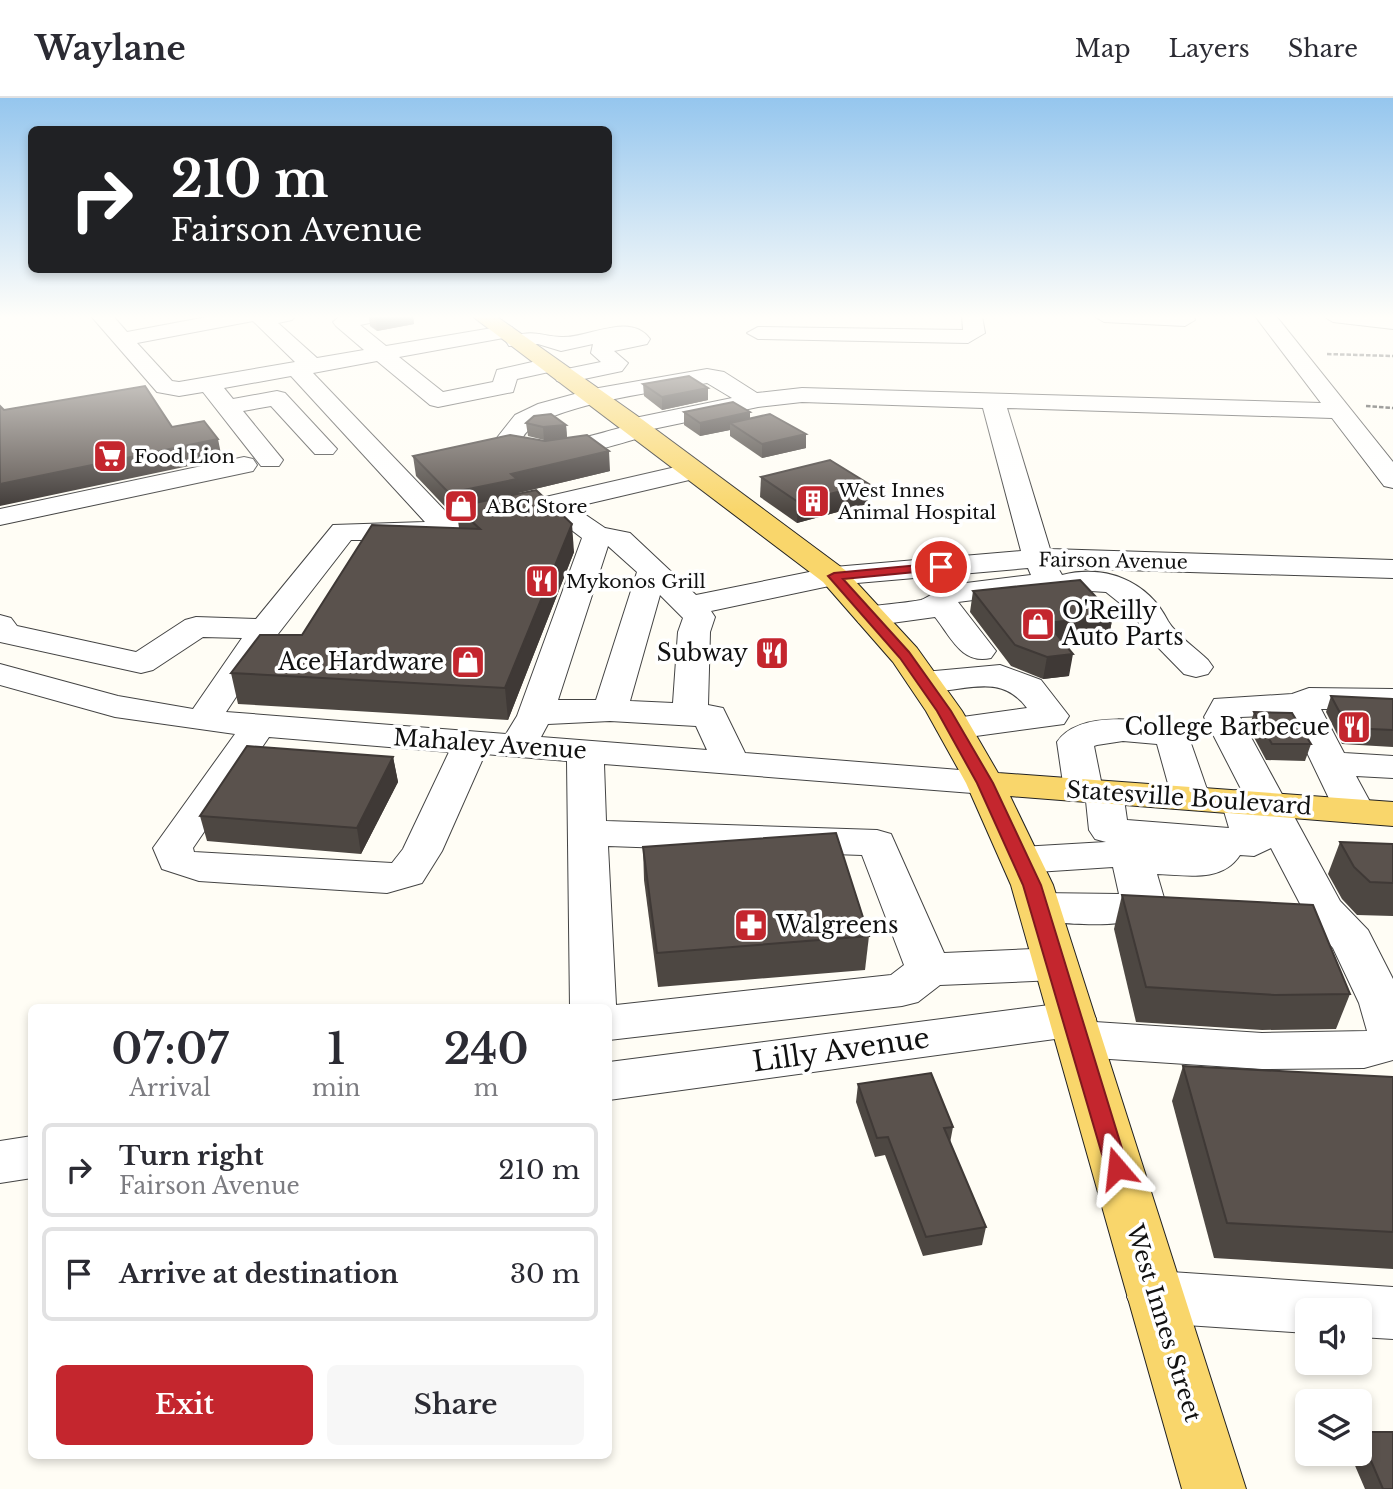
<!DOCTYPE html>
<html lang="en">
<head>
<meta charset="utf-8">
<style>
  :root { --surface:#fff; --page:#f7f7f7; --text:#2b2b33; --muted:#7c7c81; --line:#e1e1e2; --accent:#c4262e }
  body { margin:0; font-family:"Libre Baskerville",serif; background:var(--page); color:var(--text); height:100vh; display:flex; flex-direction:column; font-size:26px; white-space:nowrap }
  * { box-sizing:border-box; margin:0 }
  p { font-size:23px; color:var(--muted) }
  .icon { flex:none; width:38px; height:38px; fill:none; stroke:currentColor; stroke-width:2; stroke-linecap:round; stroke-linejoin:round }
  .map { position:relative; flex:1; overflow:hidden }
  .side { position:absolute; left:28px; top:906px; width:584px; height:455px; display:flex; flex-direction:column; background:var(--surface); border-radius:10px; box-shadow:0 4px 10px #0003 }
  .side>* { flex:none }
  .hud { position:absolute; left:28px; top:28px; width:584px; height:147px; border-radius:10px; box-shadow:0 4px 10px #0003; background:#202124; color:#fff; overflow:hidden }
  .tools { position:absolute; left:1295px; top:1200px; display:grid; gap:14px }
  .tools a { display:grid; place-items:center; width:77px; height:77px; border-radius:10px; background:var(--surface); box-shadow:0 4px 10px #0003; font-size:35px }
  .pin { position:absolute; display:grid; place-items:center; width:60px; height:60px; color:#fff; margin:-30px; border:4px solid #fff; border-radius:50%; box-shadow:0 2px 7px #0007 }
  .me { position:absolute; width:77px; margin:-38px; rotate:343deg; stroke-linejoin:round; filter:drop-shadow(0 0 5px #0008) }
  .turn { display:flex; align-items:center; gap:24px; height:147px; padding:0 28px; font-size:32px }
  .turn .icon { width:91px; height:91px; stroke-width:2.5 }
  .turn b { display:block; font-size:49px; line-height:60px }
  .eta { display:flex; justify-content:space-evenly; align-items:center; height:119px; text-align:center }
  .eta b { font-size:42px; font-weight:600; line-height:49px }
  .primary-button { display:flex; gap:14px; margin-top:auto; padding:14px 28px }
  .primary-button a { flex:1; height:80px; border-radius:10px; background:var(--accent); color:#fff; font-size:28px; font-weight:600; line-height:80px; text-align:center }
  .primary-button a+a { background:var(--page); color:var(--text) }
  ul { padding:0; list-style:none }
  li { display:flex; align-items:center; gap:21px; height:94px; margin:0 14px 10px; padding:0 14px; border:4px solid var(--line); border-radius:10px }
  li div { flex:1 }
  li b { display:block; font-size:26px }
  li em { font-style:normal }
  header { display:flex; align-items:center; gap:42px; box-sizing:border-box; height:98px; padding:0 35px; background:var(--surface); border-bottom:2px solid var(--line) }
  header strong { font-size:33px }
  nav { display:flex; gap:38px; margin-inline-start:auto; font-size:24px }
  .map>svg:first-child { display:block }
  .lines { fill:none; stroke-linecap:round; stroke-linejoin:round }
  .minor-casing { stroke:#444; stroke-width:2 }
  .major-casing { stroke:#222; stroke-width:2 }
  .path { stroke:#333; stroke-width:2.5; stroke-dasharray:4.5 2; stroke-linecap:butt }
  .minor { fill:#fff; fill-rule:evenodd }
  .major { fill:#f9d66b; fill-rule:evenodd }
  .wall { fill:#4d4742 }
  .shaded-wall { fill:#3f3936 }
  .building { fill:#5a524d; stroke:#3f3936; stroke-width:2 }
  .route { fill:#c4262e; stroke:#7f191e; stroke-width:2 }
  .labels { text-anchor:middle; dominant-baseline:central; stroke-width:7; stroke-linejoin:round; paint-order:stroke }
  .far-poi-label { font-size:19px; fill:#111; stroke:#fff; text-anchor:start }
  .far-street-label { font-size:19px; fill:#111; stroke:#fff }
  .poi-label { font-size:23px; fill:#111; stroke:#fff; text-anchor:end }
  .street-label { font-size:23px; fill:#111; stroke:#fff }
  .near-street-label { font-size:28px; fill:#111; stroke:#fff }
</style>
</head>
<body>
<header>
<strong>Waylane</strong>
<nav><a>Map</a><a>Layers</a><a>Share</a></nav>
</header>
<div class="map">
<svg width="1393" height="1391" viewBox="0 0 1393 1391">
  <rect width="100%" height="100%" fill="#fffdf5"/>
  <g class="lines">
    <g class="minor-casing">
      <g id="minor">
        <path d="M91,218h22l14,16 85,-16h83l-3,4 -14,3 39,35 47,-8 -28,-24 -3,-4 7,-6h47l-3,4 -24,5 26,21 118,-20 8,1 3,5 -3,4c25,-6 28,0 49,1 26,2 69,-26 89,2l-3,5 -33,7 14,12 -6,8 -57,12 -8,-2 -3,-5 3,-5 44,-9 -10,-9 2,-9 -32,7 -23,-7 -29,2 -3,-5 3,-4 -110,20 44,35 50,-10 4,-12 53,-12 11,7 -3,5 -41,9 -4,13 -75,15 -8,-2 -53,-44 -64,12 138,144 57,-12 10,2 4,6 -4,6 -95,21h-72l-73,94 -52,78 280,22 11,-18 65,-178 -45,-34 4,-6 152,-35 9,2 4,6 -4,6 -128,30 31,21 25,5 66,62 138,-28 187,-16 -38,-143 -181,-6 -44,5 -105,22 -3,6c-38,10 -126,44 -154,4l19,-24 23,-11 55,-15 114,-20 17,3 33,21 45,-5 519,15 -66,-87h21l117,146v26l-9,-2 -52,-68 -325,-10 43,141 343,11v18l-335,-10 4,7c44,-11 86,6 106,46 8,14 29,28 40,39l5,7 -5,7 -12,3 -12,-3 -42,-43 -6,-15 -30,-24 -46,-3 -102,13 38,49 -5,7c-29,7 -40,-21 -56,-41l-65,9 -11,-3 -5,-7 5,-7c20,-5 41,-5 62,-9 9,-3 18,-12 29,-15l81,-10 -3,-7 -194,17 -123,26 4,6 -5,15 -2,73 15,3 22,45 240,19 13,3 6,8 -6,8 -13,3 -381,-30 2,57 271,9 14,4 53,119 112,-5 16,5 6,11 -6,11 -16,5 -116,5 -22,17 -16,4 -293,34v-32h-39l-3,-247 -82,-7 -43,97 -20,32 -35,10 -188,-12 -37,-12 -9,-21 82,-114 -120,-17 -115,-32v-21l118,32 75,13 49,-71 -39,-1 -50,33 -12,3 -141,-31v-27l11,3 6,8 119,26 49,-32 11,-3 60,2 77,-94 92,-3 -134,-146 -67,12 9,11 44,-8 8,2 52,56 -4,5h-18l-44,-48 -28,5 40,49 -4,6h-18l-58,-74 -24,4 -22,-4zM253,223l42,41 -116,20 -7,-1 -35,-38zM707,285l25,15 -107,22 -2,7c-23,6 -80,26 -100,10 18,-32 146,-47 184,-54zM608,448l29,26 -41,128h-38zM660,497l23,23 -5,14 -5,71 -43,-2zM610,623l86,5 11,24 -166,-13 7,-13zM269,639l180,15 -46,97 -11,14 -198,-11 -1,-4zM608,748l254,9 42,110 -13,10 -275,30z"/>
        <polygon points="962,218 982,218 985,235 968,245 758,241 747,235 758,229 963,232"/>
        <polygon points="1094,218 1194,218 1195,222 1185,228 1104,224"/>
        <polygon points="1323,218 1393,219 1393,231 1333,224"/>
        <polygon points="244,359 253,361 257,367 253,373 0,427 0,411"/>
        <path d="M1000,567l41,15 28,36 -5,8 -110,15 -13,-3 -5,-8 5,-8 86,-12c-31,-42 -73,-8 -115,-19l-5,-7 5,-7 12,-3z"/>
        <path d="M1309,590l84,1v20h-72l23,44 49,3v22l-37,-2 19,35 -6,8 -14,4 -14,-4 -6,-8 -46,-96 -49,2 100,184 28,29 25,49v81l-29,8 -102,1 -183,-12 -17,-5 -7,-13 -446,61v-38l464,-60 17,5 6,12 -1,3 167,11 105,-2 -8,-28 -26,-55 -25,-29 -37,-71 -17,8 -14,-1c-18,28 -54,20 -83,19l7,24c-6,10 -13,17 -24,21 -26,9 -90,5 -116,-2l-6,-10 6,-10 15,-4 80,1 -6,-27 -92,6 -14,-4 -6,-9 6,-9 14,-4 85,-5 -11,-3 -6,-9 -3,-29 -17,-3 -5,-8 -7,-48c23,-34 95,-22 129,-13l24,69 -5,8 -14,4 -14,-4 -5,-8 -15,-54 -34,-3 -26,4 -3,1 7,35 17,3 5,8 4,28 102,8 -8,-27 5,-8 15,-4 -37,-72 10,-18 78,-5z"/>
        <polygon points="32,1038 32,1080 0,1085 0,1043"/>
        <polygon points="1156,1173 1393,1189 1393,1241 1360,1239 1360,1213 1307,1213 1307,1235 1156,1225 1136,1217 1127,1199 1136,1181"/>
      </g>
    </g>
    <g class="major-casing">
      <polygon id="major" points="472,218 496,218 643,322 845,472 917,550 962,613 998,675 1393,704 1393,728 1010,698 1053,787 1246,1391 1182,1391 1011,787 966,685 926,613 893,564 823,484"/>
    </g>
    <g class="path">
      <polyline points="1327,256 1393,258"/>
      <polyline points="1366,308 1393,310"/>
    </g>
    <use href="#minor" class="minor"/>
    <use href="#major" class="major"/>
  </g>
  <g class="wall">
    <polygon points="369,218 413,218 414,226 377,233 370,228"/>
    <polygon points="643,286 708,290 708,302 662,312 644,298"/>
    <polygon points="684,314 750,314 750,320 806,350 762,360 730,338 730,332 700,338 684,327"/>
    <polygon points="526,325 566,327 567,340 610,373 518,395 574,454 508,622 238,606 231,575 302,537 459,430 457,415 452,416 416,378 413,358 544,342 528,338"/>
    <polygon points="761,379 869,386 867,406 797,425 760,399"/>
    <polygon points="973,493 1113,517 1109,538 1062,543 1069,578 1043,581 1011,568 970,514"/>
    <polygon points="1331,598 1393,601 1393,649 1342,646 1326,614"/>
    <polygon points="1254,614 1311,646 1305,663 1266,662 1249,630"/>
    <polygon points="393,659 398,684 361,756 207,743 200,718"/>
    <polygon points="1340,744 1393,746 1393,818 1357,817 1342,801 1328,776"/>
    <polygon points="643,749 869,838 865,872 658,889 644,782"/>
    <polygon points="1122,797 1350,896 1336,931 1262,932 1136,924 1114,831"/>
    <polygon points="1183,968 1393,979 1393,1171 1214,1160 1172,1003"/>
    <polygon points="858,986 953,1029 950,1045 986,1129 982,1147 923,1158 885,1057 875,1059 856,1004"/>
    <polygon points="1360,1334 1393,1391 1365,1391 1350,1356 1360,1356"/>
  </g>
  <g class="shaded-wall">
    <polygon points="375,218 413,218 414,226 377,233"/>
    <polygon points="708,290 708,302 662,312 662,299"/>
    <polygon points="750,314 750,327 730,325 730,332 700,338 700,325"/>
    <polygon points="566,327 567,340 544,342 543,329"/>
    <polygon points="806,336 806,350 762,360 762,346"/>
    <polygon points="218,341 222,361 0,408 0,386"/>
    <polygon points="609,353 610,373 518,395 519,401 456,409 457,415 452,416 449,395 511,376"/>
    <polygon points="869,386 867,406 797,425 798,404"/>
    <polygon points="572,426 574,454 508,622 505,590"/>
    <polygon points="1113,517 1109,538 1043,546 1047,525"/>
    <polygon points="1073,556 1069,578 1043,581 1047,559"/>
    <polygon points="393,659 398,684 361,756 357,730"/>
  </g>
  <g class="building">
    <polygon points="689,278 708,290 662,299 643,286"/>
    <polygon points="145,288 172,329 204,323 218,341 0,386 0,308 4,312"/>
    <polygon points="733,304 750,314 700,325 684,314"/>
    <polygon points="551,316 566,327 543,329 526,325 534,318"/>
    <polygon points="770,316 806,336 762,346 730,325"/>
    <polygon points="510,337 545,343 587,337 609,353 511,376 517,381 449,395 413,358"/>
    <polygon points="830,362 869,386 798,404 761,379"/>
    <polygon points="536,392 572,426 505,590 231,575 260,537 302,537 372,427 480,431 456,409"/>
    <polygon points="1080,482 1113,517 1047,525 1073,556 1047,559 1015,547 973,493"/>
    <polygon points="1331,598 1393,601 1393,632 1348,630"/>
    <polygon points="1254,614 1292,615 1311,646 1272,646"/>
    <polygon points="247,648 393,659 357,730 200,718"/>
    <polygon points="836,735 869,838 657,855 643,749"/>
    <polygon points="1340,744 1393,746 1393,785 1370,784 1354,769"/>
    <polygon points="1122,797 1313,807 1350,896 1275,897 1146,889"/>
    <polygon points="1183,968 1393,979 1393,1134 1227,1125"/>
    <polygon points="931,975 953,1029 944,1030 986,1129 926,1139 888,1039 877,1040 858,986"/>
    <polygon points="1360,1334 1393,1334 1393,1391 1383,1391 1360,1337"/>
  </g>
  <linearGradient id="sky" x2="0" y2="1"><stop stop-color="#95c6ee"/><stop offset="0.53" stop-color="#fffefa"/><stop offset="1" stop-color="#fffefa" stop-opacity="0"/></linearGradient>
  <rect width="1393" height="413" fill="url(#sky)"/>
  <polygon class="route" points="941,465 946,466 946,471 843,481 909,554 951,613 993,685 1041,787 1128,1070 1125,1076 1117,1079 1110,1076 1106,1070 1023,787 977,685 937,613 900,560 828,478 834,475"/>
  <defs>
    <g id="supermarket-square" transform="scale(1.75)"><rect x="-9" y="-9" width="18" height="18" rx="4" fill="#c4262e" stroke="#fff"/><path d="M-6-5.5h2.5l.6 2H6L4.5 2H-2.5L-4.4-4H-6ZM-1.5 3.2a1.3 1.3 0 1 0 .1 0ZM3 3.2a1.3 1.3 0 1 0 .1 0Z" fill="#fff"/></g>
    <g id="building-square" transform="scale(1.75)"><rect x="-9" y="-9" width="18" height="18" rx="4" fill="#c4262e" stroke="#fff"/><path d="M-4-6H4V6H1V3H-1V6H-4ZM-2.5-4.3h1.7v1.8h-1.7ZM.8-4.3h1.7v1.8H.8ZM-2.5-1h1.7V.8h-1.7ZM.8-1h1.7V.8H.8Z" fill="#fff"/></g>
    <g id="shop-square" transform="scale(1.75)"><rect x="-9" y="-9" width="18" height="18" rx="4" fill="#c4262e" stroke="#fff"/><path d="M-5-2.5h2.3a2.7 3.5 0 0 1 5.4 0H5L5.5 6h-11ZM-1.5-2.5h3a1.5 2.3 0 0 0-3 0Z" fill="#fff"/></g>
    <g id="restaurant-square" transform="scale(1.75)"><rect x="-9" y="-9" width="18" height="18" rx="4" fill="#c4262e" stroke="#fff"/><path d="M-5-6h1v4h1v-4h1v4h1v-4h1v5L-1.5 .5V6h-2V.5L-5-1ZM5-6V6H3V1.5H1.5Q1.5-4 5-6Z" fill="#fff"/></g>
    <g id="pharmacy-square" transform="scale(1.75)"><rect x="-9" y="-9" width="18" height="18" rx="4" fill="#c4262e" stroke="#fff"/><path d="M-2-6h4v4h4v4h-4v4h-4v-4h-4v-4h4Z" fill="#fff"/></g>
  </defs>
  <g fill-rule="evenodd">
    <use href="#supermarket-square" x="110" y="358"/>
    <use href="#building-square" x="813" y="403"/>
    <use href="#shop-square" x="461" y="408"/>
    <use href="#restaurant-square" x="542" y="483"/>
    <use href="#shop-square" x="1038" y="526"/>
    <use href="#restaurant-square" x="772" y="555"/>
    <use href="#shop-square" x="468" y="564"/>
    <use href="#restaurant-square" x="1354" y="629"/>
    <use href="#pharmacy-square" x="751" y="827"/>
  </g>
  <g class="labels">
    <g class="far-poi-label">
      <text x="134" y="358">Food Lion</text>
      <text x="838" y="392">West Innes<tspan x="838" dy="22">Animal Hospital</tspan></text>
      <text x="486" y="408">ABC Store</text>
      <text x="566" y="483">Mykonos Grill</text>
    </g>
    <g class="far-street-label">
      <text transform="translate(1113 463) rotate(1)">Fairson Avenue</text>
    </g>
    <g class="poi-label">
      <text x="1062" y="513" text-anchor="start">O'Reilly<tspan x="1062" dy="26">Auto Parts</tspan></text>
      <text x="748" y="555">Subway</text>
      <text x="444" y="564">Ace Hardware</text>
      <text x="1330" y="629">College Barbecue</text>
      <text x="776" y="827" text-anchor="start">Walgreens</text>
    </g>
    <g class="street-label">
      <text transform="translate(490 646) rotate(4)">Mahaley Avenue</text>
      <text transform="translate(1189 700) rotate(4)">Statesville Boulevard</text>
      <text transform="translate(1164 1225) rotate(73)">West Innes Street</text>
    </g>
    <g class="near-street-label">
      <text transform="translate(841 952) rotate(-8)">Lilly Avenue</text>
    </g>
  </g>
</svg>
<div class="tools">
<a><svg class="icon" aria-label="sound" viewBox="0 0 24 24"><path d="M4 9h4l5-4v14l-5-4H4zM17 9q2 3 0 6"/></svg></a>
<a><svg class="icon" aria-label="layers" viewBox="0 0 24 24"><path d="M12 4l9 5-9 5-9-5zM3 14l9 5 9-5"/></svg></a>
</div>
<div class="pin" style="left:941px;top:469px;background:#d93025"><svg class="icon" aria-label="arrive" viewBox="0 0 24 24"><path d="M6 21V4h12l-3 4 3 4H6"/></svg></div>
<svg class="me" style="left:1117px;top:1070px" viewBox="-20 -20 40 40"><path d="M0-17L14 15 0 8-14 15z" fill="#c4262e" stroke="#fff" stroke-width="4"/></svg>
<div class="hud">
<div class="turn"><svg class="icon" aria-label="right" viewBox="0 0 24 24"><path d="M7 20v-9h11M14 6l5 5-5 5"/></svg><div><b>210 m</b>Fairson Avenue</div></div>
</div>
<section class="side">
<div class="eta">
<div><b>07:07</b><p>Arrival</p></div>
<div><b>1</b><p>min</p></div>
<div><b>240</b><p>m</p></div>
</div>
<ul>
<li><svg class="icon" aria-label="right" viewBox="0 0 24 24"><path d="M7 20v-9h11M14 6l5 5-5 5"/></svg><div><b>Turn right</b><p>Fairson Avenue</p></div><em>210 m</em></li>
<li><svg class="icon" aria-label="arrive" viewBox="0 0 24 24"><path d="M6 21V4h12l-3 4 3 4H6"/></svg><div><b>Arrive at destination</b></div><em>30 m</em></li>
</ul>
<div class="primary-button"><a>Exit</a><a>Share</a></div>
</section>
</div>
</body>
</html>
